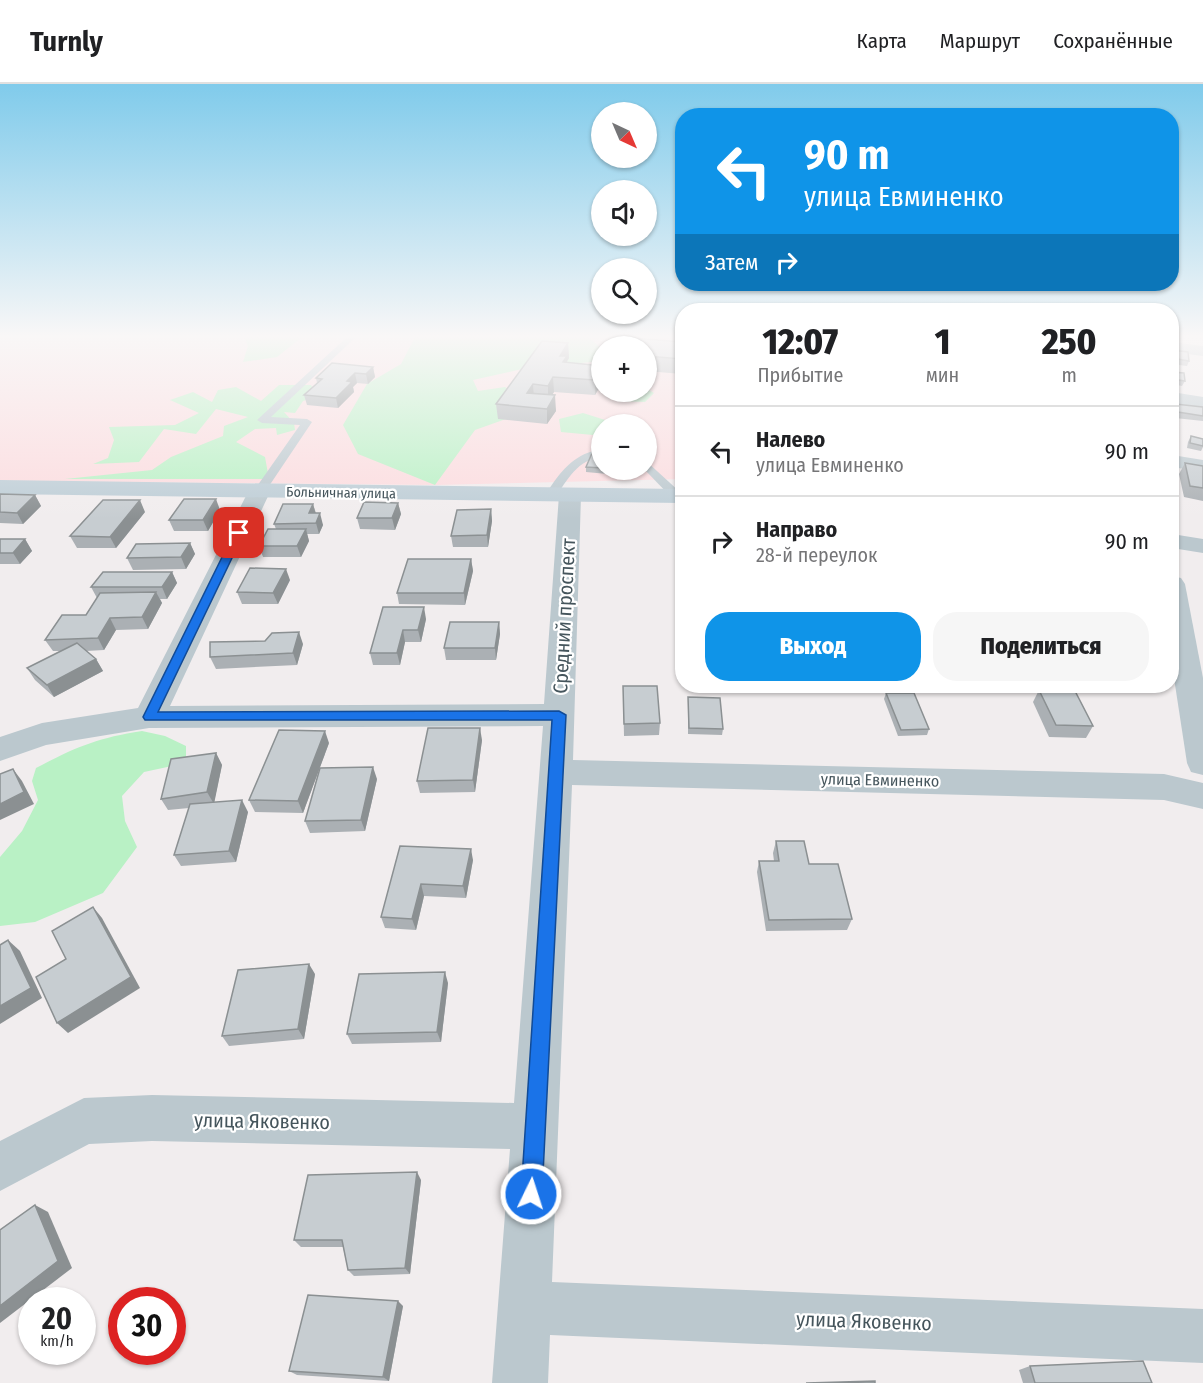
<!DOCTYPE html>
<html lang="ru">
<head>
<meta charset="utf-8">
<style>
  :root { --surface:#fff; --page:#f6f6f6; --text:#202124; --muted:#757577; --line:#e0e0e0; --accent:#0f94e8 }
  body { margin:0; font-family:"Fira Sans Condensed",sans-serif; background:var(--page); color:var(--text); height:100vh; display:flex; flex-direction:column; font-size:22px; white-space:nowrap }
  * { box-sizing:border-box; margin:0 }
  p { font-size:20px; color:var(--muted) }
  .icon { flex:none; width:33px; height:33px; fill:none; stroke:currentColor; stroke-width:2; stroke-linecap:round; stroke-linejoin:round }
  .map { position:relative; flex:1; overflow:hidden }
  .details { position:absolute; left:675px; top:219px; width:504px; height:390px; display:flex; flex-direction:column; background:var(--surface); border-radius:24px; box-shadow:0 2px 4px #0004 }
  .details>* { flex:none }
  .guide { position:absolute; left:675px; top:24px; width:504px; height:183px; border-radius:24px; box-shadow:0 2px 4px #0004; background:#0f94e8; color:#fff; overflow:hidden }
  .needle { width:39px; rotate:136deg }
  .tools { position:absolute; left:591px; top:18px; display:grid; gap:12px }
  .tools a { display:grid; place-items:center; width:66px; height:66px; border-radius:50%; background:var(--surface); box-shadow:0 2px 4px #0004; font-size:30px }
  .speed { position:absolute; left:18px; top:1203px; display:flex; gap:12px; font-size:30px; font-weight:700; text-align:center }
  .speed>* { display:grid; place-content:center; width:78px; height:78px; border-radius:50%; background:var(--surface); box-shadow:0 2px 4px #0004; line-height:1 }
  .speed small { font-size:15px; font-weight:400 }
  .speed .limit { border:9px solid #d22; background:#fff; color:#111 }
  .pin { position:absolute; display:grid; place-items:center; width:51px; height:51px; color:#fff; margin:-26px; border-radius:12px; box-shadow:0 3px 9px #0006 }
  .me { position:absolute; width:66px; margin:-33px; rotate:4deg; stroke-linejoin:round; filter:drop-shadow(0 0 4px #0008) }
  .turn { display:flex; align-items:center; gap:21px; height:126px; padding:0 30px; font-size:27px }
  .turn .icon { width:78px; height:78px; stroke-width:2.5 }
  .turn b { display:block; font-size:42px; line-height:51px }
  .then { display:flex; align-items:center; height:57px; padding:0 30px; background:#0003; gap:12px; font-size:22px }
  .eta { display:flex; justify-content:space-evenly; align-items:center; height:102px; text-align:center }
  .eta b { font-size:36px; font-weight:800; line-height:42px }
  .cta { display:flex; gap:12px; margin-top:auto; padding:12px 30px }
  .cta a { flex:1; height:69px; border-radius:24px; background:var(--accent); color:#fff; font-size:24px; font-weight:800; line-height:69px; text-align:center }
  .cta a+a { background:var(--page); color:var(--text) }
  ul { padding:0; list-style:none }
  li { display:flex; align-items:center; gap:18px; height:90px; padding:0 30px; border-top:2px solid var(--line) }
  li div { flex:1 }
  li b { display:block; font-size:22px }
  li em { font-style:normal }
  header { display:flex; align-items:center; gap:36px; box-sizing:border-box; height:84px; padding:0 30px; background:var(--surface); border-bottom:2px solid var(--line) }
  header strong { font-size:28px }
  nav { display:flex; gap:33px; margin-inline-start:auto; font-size:21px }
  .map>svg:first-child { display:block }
  .medical { fill:#fcdcdf; fill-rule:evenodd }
  .green { fill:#b9f1c5 }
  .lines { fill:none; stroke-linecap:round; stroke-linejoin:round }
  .lane { fill:#bbc8ce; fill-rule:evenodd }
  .street { fill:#bbc8ce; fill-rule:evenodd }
  .secondary { fill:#bdcdd6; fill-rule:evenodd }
  .wall { fill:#abb0b4 }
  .shaded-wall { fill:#8b9092 }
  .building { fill:#c7cdd1; stroke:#8b9092; stroke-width:1.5 }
  .route { fill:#1a73e8; stroke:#114b97; stroke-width:1.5 }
  .labels { text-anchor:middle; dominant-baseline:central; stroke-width:4.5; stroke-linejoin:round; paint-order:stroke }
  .far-street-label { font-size:14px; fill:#45555c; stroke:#fff }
  .street-label { font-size:16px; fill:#45555c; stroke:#fff }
  .near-street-label { font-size:20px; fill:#45555c; stroke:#fff }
</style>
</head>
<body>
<header>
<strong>Turnly</strong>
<nav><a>Карта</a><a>Маршрут</a><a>Сохранённые</a></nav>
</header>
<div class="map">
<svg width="1203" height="1299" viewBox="0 0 1203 1299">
  <rect width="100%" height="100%" fill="#f1edee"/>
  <path class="medical" d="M0,253h682v142l-247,6 -435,-4zM602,262h44v46h-44zM602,340h44v46h-44z"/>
  <g class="green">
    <polygon points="244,253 302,253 277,273 243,278 248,262"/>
    <polygon points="415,253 588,253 601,264 601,277 522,285 473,296 478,307 505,303 537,324 475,346 435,401 358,370 343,341 367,300 401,280"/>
    <polygon points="279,301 311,301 318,312 303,317 295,329 284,328 294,339 295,346 277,351 276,344 255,345 236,358 265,373 269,395 65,395 152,386 171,373 223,352 224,342 248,333 216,325 196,350 164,345 139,378 93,380 108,374 114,356 109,343 175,341 199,329 170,316 193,308 212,318 218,306 236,303 261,317"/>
    <polygon points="647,305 654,309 645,318 619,317 603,309 604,308 646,308"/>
    <polygon points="583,329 618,340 602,340 601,349 593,351 561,348 559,335"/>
    <path d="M142,647l23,5 21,10v17l-42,9 -22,24 3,25 12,26 -34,46 -68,29 -35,4v-69l22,-26 16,-31 -6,-19 4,-13c40,-21 61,-30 106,-37z"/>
  </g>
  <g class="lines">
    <g class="lane">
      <polygon points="347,253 356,253 271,333 307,335 312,338 263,411 255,411 253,408 300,341 262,339 257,336"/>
      <path d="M593,367h9v6c-24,2 -35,23 -47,41h-8l-2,-3c13,-19 24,-37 48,-44z"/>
      <polygon points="646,377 681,409 681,415 673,415 645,386"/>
    </g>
    <g class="street">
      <polygon points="1172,258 1203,262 1203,272 1172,268"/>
      <polygon points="1172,308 1203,313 1203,325 1172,320"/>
      <polygon points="1172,371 1203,376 1203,388 1172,383"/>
      <polygon points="259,401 267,403 270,408 170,622 544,620 559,411 562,406 570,404 578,406 581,411 573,676 1164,690 1203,699 1203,725 1164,716 572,701 552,1198 1203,1225 1203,1279 550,1251 548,1299 492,1299 510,1065 152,1057 89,1060 0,1107 0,1057 84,1014 152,1011 514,1019 543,642 149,644 46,661 0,677 0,653 42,639 138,624 248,408 251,403"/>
      <polygon points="1172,450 1203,455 1203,469 1172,464"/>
      <polygon points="1172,492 1181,494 1185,500 1203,594 1203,691 1191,688 1187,679 1172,581"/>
    </g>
    <polygon class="secondary" points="0,396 682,405 682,419 0,410"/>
  </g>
  <g class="wall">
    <polygon points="682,258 682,290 646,287 646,262"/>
    <polygon points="568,259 569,274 567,278 602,282 602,299 595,311 554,308 552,311 556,327 547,340 498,335 496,320"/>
    <polygon points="1172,266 1189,277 1187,282 1172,280"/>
    <polygon points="373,283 375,293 368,300 357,299 353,303 354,308 338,324 307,321 304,311 317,299 316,294"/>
    <polygon points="1172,288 1185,297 1182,302 1172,300"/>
    <polygon points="1175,320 1203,323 1203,337 1175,334 1172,325"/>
    <polygon points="602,346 602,386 631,386 629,392 586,388 586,383"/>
    <polygon points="1191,352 1203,355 1203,363 1201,367 1187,364 1188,358"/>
    <polygon points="1185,379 1203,382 1203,417 1184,413 1179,390"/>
    <polygon points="0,410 35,411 41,422 23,440 0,439"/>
    <polygon points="398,419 401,430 395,446 360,445 357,434"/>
    <polygon points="313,420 316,429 323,441 319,450 307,450 309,457 301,473 263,473 259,462 276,445 274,440"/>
    <polygon points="491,425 492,437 488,463 453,463 451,452"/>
    <polygon points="220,426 208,447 174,447 169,436"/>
    <polygon points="145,428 116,464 77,464 70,452"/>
    <polygon points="0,455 25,455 32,467 20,480 0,480"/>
    <polygon points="190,459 195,470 186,485 133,486 127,474"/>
    <polygon points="471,475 473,487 465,521 399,520 397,509"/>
    <polygon points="172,488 177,499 167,515 160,515 162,519 148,545 116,546 104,566 86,567 96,575 103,587 54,613 35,596 27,584 60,567 53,567 45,556 86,531 97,514 91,503"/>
    <polygon points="290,496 278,520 242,520 237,508"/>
    <polygon points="383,523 426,535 421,558 405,558 400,581 373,581 370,569"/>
    <polygon points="499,538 500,550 496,576 446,576 444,564"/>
    <polygon points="303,560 297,581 216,585 210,573"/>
    <polygon points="623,602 660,639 659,651 624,652"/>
    <polygon points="1039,606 1093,642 1086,654 1049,653 1033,618"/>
    <polygon points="886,609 929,645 927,651 898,652 884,615"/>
    <polygon points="688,613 723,645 722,651 688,650"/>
    <polygon points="482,656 475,708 420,709 417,697"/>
    <polygon points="329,659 303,729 255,728 249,716"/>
    <polygon points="216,669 222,681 214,718 248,728 236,778 181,782 174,771 189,724 168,726 161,715"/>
    <polygon points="377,695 365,747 310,749 305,737"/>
    <polygon points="776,757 809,780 852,835 847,846 766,847 757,788 759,777 774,777 773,769"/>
    <polygon points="400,762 473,776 466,814 424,812 416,846 385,844 381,833"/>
    <polygon points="315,890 304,955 229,962 222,952"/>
    <polygon points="448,899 441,958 352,960 347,950"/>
    <polygon points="421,1096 410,1190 354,1192 348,1186 343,1163 301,1163 294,1156"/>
    <polygon points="403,1222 389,1297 297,1291 289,1287"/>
    <polygon points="1030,1282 1152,1299 1023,1299 1019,1286"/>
  </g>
  <g class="shaded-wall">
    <polygon points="568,259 569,274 567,277 567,287 560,272"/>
    <polygon points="373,283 375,293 368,300 366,290"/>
    <polygon points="602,285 602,299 595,311 595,296"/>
    <polygon points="355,289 357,299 353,303 354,308 338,324 336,314 347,297"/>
    <polygon points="553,293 554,308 548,317 548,302"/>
    <polygon points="533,300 534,315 528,324 527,309"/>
    <polygon points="555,311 556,327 547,340 547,325"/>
    <polygon points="35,411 41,422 23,440 17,429"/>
    <polygon points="216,415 220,426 208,447 203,436"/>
    <polygon points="140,416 145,428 116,464 110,453"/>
    <polygon points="398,419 401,430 395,446 392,434"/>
    <polygon points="313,420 316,431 309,429"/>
    <polygon points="491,425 492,437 488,463 487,451"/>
    <polygon points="320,429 323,441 319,450 316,439"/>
    <polygon points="306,445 309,457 301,473 297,462"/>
    <polygon points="25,455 32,467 20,480 13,469"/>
    <polygon points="190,459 195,470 186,485 181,473"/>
    <polygon points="471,475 473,487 465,521 464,509"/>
    <polygon points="286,485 290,496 278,520 273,509"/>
    <polygon points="172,488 177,499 167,515 162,503"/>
    <polygon points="156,508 162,519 148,545 142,533"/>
    <polygon points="424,523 426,535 421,558 418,546"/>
    <polygon points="110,534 116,546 104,566 98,554"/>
    <polygon points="499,538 500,550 496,576 495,564"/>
    <polygon points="403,546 405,558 400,581 397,569"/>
    <polygon points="299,548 303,560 297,581 293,569"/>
    <polygon points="96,575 103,587 54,613 47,601"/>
    <polygon points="480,644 482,656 475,708 473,696"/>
    <polygon points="325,647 329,659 303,729 298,717"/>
    <polygon points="216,669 222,681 214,720 207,708"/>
    <polygon points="373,683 377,695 365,747 361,736"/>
    <polygon points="13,685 22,697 34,720 0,736 0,720"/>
    <polygon points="242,716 248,728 236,778 229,767"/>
    <polygon points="471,765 473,776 466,814 463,802"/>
    <polygon points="421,800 424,812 416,846 412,835"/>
    <polygon points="93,823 102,834 140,904 68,949 57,939"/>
    <polygon points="8,856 20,867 42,914 0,940 0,922"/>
    <polygon points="309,880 315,890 304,955 298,945"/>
    <polygon points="445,888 448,899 441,958 437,948"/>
    <polygon points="417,1088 421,1096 410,1190 405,1184"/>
    <polygon points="35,1121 48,1128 72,1184 0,1239 0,1222"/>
    <polygon points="398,1217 403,1222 389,1297 383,1293"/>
  </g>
  <g class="building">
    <polygon points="633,254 682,258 682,275 646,272 646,262 628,262"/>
    <polygon points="542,257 568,259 560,272 567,272 563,278 602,282 602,285 595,296 553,293 548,302 533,300 527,309 555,311 547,325 496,320"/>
    <polygon points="1172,266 1188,268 1189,277 1172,274"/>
    <polygon points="332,279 373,283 366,290 355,289 347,297 352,298 336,314 304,311 322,295 316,294"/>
    <polygon points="1172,288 1184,289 1185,297 1172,295"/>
    <polygon points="1175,320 1203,323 1203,332 1178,328"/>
    <polygon points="602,346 602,384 586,383"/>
    <polygon points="1191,352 1203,355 1203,362 1190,359"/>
    <polygon points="1185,379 1203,382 1203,404 1190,402"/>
    <polygon points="0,410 35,411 17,429 0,428"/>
    <polygon points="184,415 216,415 203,436 169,436"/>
    <polygon points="103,416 140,416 110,453 70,452"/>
    <polygon points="364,418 398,419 392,434 357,434"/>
    <polygon points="283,420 313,420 309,429 320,429 316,439 274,440"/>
    <polygon points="491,425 487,451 451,452 457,426"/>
    <polygon points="268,445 306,445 297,462 259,462"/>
    <polygon points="0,455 25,455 13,469 0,469"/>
    <polygon points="190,459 181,473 127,474 136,460"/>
    <polygon points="408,475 471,475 464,509 397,509"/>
    <polygon points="250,484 286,485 273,509 237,508"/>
    <polygon points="103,488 172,488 162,503 91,503"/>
    <polygon points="156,508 142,533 110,534 98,554 45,556 62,531 86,531 100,509"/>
    <polygon points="383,523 424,523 418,546 403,546 397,569 370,569"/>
    <polygon points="450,538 499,538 495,564 444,564"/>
    <polygon points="299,548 293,569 210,573 210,558 265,557 272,549"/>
    <polygon points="77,559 96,575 47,601 27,584"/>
    <polygon points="623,602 657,602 660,639 624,640"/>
    <polygon points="1039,606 1075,607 1093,642 1056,641"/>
    <polygon points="886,609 914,609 929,645 901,646"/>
    <polygon points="688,613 720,614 723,645 689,644"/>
    <polygon points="428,644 480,644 473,696 417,697"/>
    <polygon points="279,646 325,647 298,717 249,716"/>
    <polygon points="216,669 207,708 161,715 171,675"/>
    <polygon points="373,683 361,736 305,737 320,684"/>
    <polygon points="13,685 24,708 0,720 0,690"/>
    <polygon points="242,716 229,767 174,771 190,720"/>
    <polygon points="776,757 804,757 809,780 838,780 852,835 769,836 759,777 779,777"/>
    <polygon points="400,762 471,765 463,802 421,800 412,835 381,833"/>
    <polygon points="93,823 131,893 57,939 36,893 66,875 52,847"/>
    <polygon points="8,856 31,904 0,922 0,861"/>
    <polygon points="309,880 298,945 222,952 238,886"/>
    <polygon points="445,888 437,948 347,950 359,890"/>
    <polygon points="417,1088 405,1184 348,1186 342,1156 294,1156 308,1091"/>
    <polygon points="35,1121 58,1177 0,1222 0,1146"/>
    <polygon points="308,1211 398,1217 383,1293 289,1287"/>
    <polygon points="1143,1277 1152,1299 1035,1299 1030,1282"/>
    <polygon points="875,1297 875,1299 806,1299"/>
  </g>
  <linearGradient id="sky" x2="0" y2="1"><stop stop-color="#80cbeb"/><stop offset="0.58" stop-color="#f9f7f7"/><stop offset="1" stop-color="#f9f7f7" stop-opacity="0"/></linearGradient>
  <rect width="1203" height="435" fill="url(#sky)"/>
  <polygon class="route" points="239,446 244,449 158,628 559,627 566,631 542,1110 539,1118 531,1121 524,1118 521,1110 552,636 145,636 143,633 234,449"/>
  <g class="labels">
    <g class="far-street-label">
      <text transform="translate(341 409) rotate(1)">Больничная улица</text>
    </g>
    <g class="street-label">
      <text transform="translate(880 696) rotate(1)">улица Евминенко</text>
    </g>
    <g class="near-street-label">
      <text transform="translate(564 532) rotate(-87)">Средний проспект</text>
      <text transform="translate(262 1037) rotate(1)">улица Яковенко</text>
      <text transform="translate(864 1237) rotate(2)">улица Яковенко</text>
    </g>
  </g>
</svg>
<div class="tools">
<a><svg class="needle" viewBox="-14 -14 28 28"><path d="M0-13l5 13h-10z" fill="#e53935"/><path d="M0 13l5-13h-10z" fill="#757577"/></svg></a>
<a><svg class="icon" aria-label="sound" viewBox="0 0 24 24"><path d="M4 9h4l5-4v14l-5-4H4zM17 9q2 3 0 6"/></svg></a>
<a><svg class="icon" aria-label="search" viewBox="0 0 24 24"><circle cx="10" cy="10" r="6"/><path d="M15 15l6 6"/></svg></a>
<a>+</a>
<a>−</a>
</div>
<div class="speed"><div>20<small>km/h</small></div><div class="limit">30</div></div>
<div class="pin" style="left:239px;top:449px;background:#d93025"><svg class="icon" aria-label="arrive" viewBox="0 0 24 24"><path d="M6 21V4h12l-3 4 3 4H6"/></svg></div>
<svg class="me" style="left:531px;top:1110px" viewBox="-20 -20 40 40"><circle r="17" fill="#1a73e8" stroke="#fff" stroke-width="3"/><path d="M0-11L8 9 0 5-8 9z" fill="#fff"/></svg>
<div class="guide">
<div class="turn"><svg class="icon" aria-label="left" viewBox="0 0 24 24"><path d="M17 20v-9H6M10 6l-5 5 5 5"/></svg><div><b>90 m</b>улица Евминенко</div></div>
<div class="then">Затем<svg class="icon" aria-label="right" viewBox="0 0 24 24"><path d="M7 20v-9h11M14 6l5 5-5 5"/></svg></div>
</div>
<section class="details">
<div class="eta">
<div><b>12:07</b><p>Прибытие</p></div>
<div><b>1</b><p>мин</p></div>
<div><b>250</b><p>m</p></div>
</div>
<ul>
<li><svg class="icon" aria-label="left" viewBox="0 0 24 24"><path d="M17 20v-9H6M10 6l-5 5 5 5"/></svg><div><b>Налево</b><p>улица Евминенко</p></div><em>90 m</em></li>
<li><svg class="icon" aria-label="right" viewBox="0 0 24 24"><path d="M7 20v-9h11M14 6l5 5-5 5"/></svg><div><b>Направо</b><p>28-й переулок</p></div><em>90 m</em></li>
</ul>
<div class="cta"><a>Выход</a><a>Поделиться</a></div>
</section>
</div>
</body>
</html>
